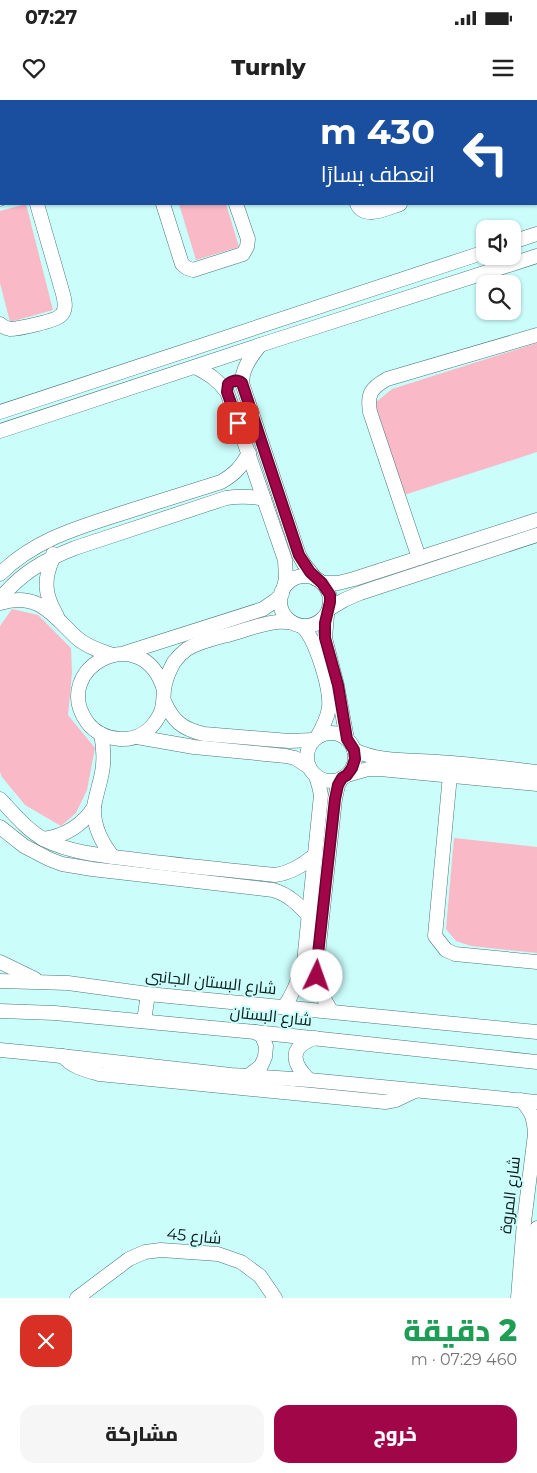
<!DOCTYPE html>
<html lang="ar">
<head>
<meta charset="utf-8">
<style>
  :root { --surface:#fff; --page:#f6f6f6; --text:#222; --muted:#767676; --accent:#a00648 }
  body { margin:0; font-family:Montserrat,Cairo,sans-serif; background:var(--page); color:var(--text); direction:rtl; height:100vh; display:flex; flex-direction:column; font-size:19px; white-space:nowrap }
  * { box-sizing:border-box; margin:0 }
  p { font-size:16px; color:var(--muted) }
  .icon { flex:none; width:28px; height:28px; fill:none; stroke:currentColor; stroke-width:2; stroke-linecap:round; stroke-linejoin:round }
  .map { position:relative; height:1198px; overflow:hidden; direction:ltr }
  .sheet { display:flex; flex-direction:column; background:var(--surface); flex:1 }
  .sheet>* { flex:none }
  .top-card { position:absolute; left:0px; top:0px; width:538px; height:105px; box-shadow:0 1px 4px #0004; direction:rtl; background:#1a4fa0; color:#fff; overflow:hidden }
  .buttons { position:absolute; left:476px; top:120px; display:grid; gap:10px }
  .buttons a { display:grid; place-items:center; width:45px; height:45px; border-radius:10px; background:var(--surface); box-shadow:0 1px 4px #0004; font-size:25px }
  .pin { position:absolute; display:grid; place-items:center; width:42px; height:42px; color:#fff; margin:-21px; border-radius:10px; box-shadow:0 2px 8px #0006 }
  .me { position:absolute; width:55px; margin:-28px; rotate:3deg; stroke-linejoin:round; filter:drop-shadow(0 0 4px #0008) }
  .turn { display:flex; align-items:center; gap:18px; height:105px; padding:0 20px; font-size:22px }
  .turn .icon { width:65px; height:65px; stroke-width:2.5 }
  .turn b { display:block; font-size:35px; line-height:42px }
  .round { display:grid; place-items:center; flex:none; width:52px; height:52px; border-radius:15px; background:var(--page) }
  .head { display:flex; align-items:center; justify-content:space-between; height:85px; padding:0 20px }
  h1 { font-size:30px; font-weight:800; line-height:38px; color:#1e9e55 }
  .primary-button { display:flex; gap:10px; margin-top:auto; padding:10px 20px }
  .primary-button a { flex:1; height:58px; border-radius:15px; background:var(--accent); color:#fff; font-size:20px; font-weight:800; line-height:58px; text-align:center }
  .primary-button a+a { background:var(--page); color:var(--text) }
  .status { display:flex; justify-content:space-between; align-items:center; height:35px; padding:0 25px; background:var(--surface); direction:ltr }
  .status svg { height:14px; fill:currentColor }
  header { display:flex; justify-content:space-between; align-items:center; height:65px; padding:0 20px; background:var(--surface); font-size:22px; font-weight:800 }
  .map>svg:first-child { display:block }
  .green { fill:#f9b9c6 }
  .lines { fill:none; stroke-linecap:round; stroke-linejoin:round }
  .minor-casing { stroke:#497776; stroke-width:15 }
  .minor { stroke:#fff; stroke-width:14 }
  .route-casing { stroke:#68042f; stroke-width:12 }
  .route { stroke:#a00648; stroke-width:9 }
  .labels { text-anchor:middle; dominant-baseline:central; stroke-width:4; stroke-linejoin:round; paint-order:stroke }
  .street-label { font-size:16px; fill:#071a1a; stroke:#cbfdfb }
</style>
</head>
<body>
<div class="status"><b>07:27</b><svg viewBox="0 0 49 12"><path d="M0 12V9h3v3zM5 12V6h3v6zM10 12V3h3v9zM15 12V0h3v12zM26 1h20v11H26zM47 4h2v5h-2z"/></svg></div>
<header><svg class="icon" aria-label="menu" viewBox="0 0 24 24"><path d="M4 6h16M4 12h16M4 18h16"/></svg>Turnly<svg class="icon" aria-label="heart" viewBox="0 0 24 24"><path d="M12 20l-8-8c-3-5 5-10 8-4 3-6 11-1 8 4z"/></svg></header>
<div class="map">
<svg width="537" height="1198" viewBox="0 0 537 1198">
  <rect width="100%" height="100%" fill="#cbfdfb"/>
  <g class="green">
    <polygon points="26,104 53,210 10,222 0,183 0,111"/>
    <polygon points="179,104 226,104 239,147 196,160"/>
    <polygon points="537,243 537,352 404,395 375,303 392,289"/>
    <polygon points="12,509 38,515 71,548 72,573 68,615 95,648 87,690 76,713 61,726 25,705 2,677 0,672 0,526"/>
    <polygon points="454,738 537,747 537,853 471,846 456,841 446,829"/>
  </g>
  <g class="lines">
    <g class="minor-casing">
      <g id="minor">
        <polyline points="157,0 158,1"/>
        <polyline points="186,0 188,1"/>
        <polyline points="321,0 322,1"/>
        <polyline points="394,0 395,1"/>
        <polyline points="522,0 523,1"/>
        <polyline points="27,1 29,0"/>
        <polyline points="250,1 254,0"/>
        <polyline points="301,1 305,0"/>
        <polyline points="0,17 1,16"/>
        <polyline points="536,42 537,44"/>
        <polyline points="0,82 1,82"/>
        <polyline points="0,99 1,98"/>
        <polyline points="163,104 182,164 187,168 193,170 243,154 247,147 248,139 236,104"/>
        <path d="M357,104c8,16 30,4 43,0"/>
        <polyline points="512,142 537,134"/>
        <path d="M0,224c3,3 6,4 10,5 8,0 45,-8 50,-13 7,-5 5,-14 3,-22l-26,-90"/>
        <path d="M260,245c-9,12 -18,23 -18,38l57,172 5,9 12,15"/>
        <path d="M195,267c14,7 23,13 32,25l58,168 1,18 -2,9"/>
        <polyline points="0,312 485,152"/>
        <polyline points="0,331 260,245 537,156"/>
        <path d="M53,454l1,2c-11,23 -10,38 3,60"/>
        <path d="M419,458l-49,-146c-3,-18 1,-24 17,-33l150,-44"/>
        <path d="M0,474c35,-35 80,-47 126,-62 31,-10 63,-20 95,-30 14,-8 20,-15 28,-29"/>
        <circle cx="305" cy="501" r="25"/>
        <polyline points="322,483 338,483 354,479 537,420"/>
        <path d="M0,499c21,-26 44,-39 75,-51l151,-50c13,-2 25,-2 38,1"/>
        <path d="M0,503c39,-12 53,13 77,35 10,9 24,13 36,17"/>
        <polyline points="329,509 344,500 360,493 537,435"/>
        <polyline points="327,515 325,538 337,585 347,639"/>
        <path d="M302,526c14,13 29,63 27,82 -2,11 -6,19 -12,29"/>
        <polyline points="125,553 263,509 276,500 282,494"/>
        <path d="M164,590c-21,-72 -115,-22 -77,32 8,11 20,16 33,17 17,1 31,-8 39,-23 5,-8 4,-16 5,-26 1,-10 5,-19 10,-28 3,-4 9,-10 13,-13 15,-9 35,-12 51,-17 13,-4 26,-9 40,-10 5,-1 10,0 15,1"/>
        <path d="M164,601c9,20 18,28 40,33l85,7 24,-1"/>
        <circle cx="331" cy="657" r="24"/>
        <path d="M101,634c2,10 3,21 2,31 -1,14 -7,28 -9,42 -1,18 8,36 19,50"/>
        <polyline points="137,637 194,647 286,656 295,658 309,667"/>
        <path d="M354,650c25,12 56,10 83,12 33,2 67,6 100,10"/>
        <polyline points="347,675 368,669 380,669 537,684"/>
        <polyline points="450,675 435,836 446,850 455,854 537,862"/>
        <path d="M0,699c13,14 28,32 45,41 29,14 62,16 93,20 46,6 91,10 137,15 16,-2 28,-10 40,-20"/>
        <path d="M0,727l24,19 25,13 13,5 30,5 181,21c15,4 26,15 36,26"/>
        <path d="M43,739c22,-3 39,-13 51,-32"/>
        <polyline points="0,862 35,879"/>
        <polyline points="0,881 68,883 148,894 537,932"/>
        <path d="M284,907c10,-14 15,-28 20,-45l17,-167 -2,-9 -3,-10"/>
        <polyline points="0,911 55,913 255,932 537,962"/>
        <path d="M331,911c-10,-15 -14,-29 -14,-48l18,-164 3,-14 4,-7"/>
        <polyline points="144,921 148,894"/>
        <polyline points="0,950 52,955 231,975 309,980 537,1002"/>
        <path d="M63,956c9,11 22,14 36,18l286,28 11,-2 19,-9"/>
        <polyline points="248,976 261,966 265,957 266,946 262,936 255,932"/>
        <path d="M309,980c-17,-17 -21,-33 6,-42"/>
        <polyline points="77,1198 129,1159 145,1152 161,1150 218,1154 241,1162 260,1176 275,1198"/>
        <path d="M518,1198l6,-76 11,-88c-1,-16 -3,-22 -14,-34"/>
        <polyline points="531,1198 537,1128"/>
      </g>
    </g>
    <use href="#minor" class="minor"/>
  </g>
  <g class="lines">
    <g class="route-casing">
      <path id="route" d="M238,323l-11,-31 1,-8c4,-3 9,-5 14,-1l57,172 11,17 12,11 8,12v7l-5,21v15l13,47 9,54 7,11 1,9 -3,9 -5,7 -5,3 -4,7 -3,14 -18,164v13"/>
    </g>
    <use href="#route" class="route"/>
  </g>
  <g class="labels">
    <g class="street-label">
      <text transform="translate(211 882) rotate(6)">شارع البستان الجانبى</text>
      <text transform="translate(271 916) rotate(6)">شارع البستان</text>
      <text transform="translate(510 1095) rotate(-83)">شارع المروة</text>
      <text transform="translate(194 1136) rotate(5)">شارع 45</text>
    </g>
  </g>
</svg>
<div class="buttons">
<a><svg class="icon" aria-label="sound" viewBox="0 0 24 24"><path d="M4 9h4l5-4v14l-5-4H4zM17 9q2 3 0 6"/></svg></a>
<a><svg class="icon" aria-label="search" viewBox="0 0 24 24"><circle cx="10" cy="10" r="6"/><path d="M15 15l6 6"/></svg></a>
</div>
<div class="pin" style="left:238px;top:323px;background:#d93025"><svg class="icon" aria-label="arrive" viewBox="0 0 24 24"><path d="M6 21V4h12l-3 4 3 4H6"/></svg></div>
<svg class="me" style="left:317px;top:876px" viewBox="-20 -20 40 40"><circle r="19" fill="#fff"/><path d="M0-13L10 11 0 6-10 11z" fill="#a00648"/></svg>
<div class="top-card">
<div class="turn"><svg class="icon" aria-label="left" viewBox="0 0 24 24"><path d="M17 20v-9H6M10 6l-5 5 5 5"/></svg><div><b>430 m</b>انعطف يسارًا</div></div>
</div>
</div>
<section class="sheet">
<div class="head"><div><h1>2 دقيقة</h1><p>460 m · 07:29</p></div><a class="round" style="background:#d93025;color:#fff"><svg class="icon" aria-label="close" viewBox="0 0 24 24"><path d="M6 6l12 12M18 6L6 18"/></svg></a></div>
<div class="primary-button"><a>خروج</a><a>مشاركة</a></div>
</section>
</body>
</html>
